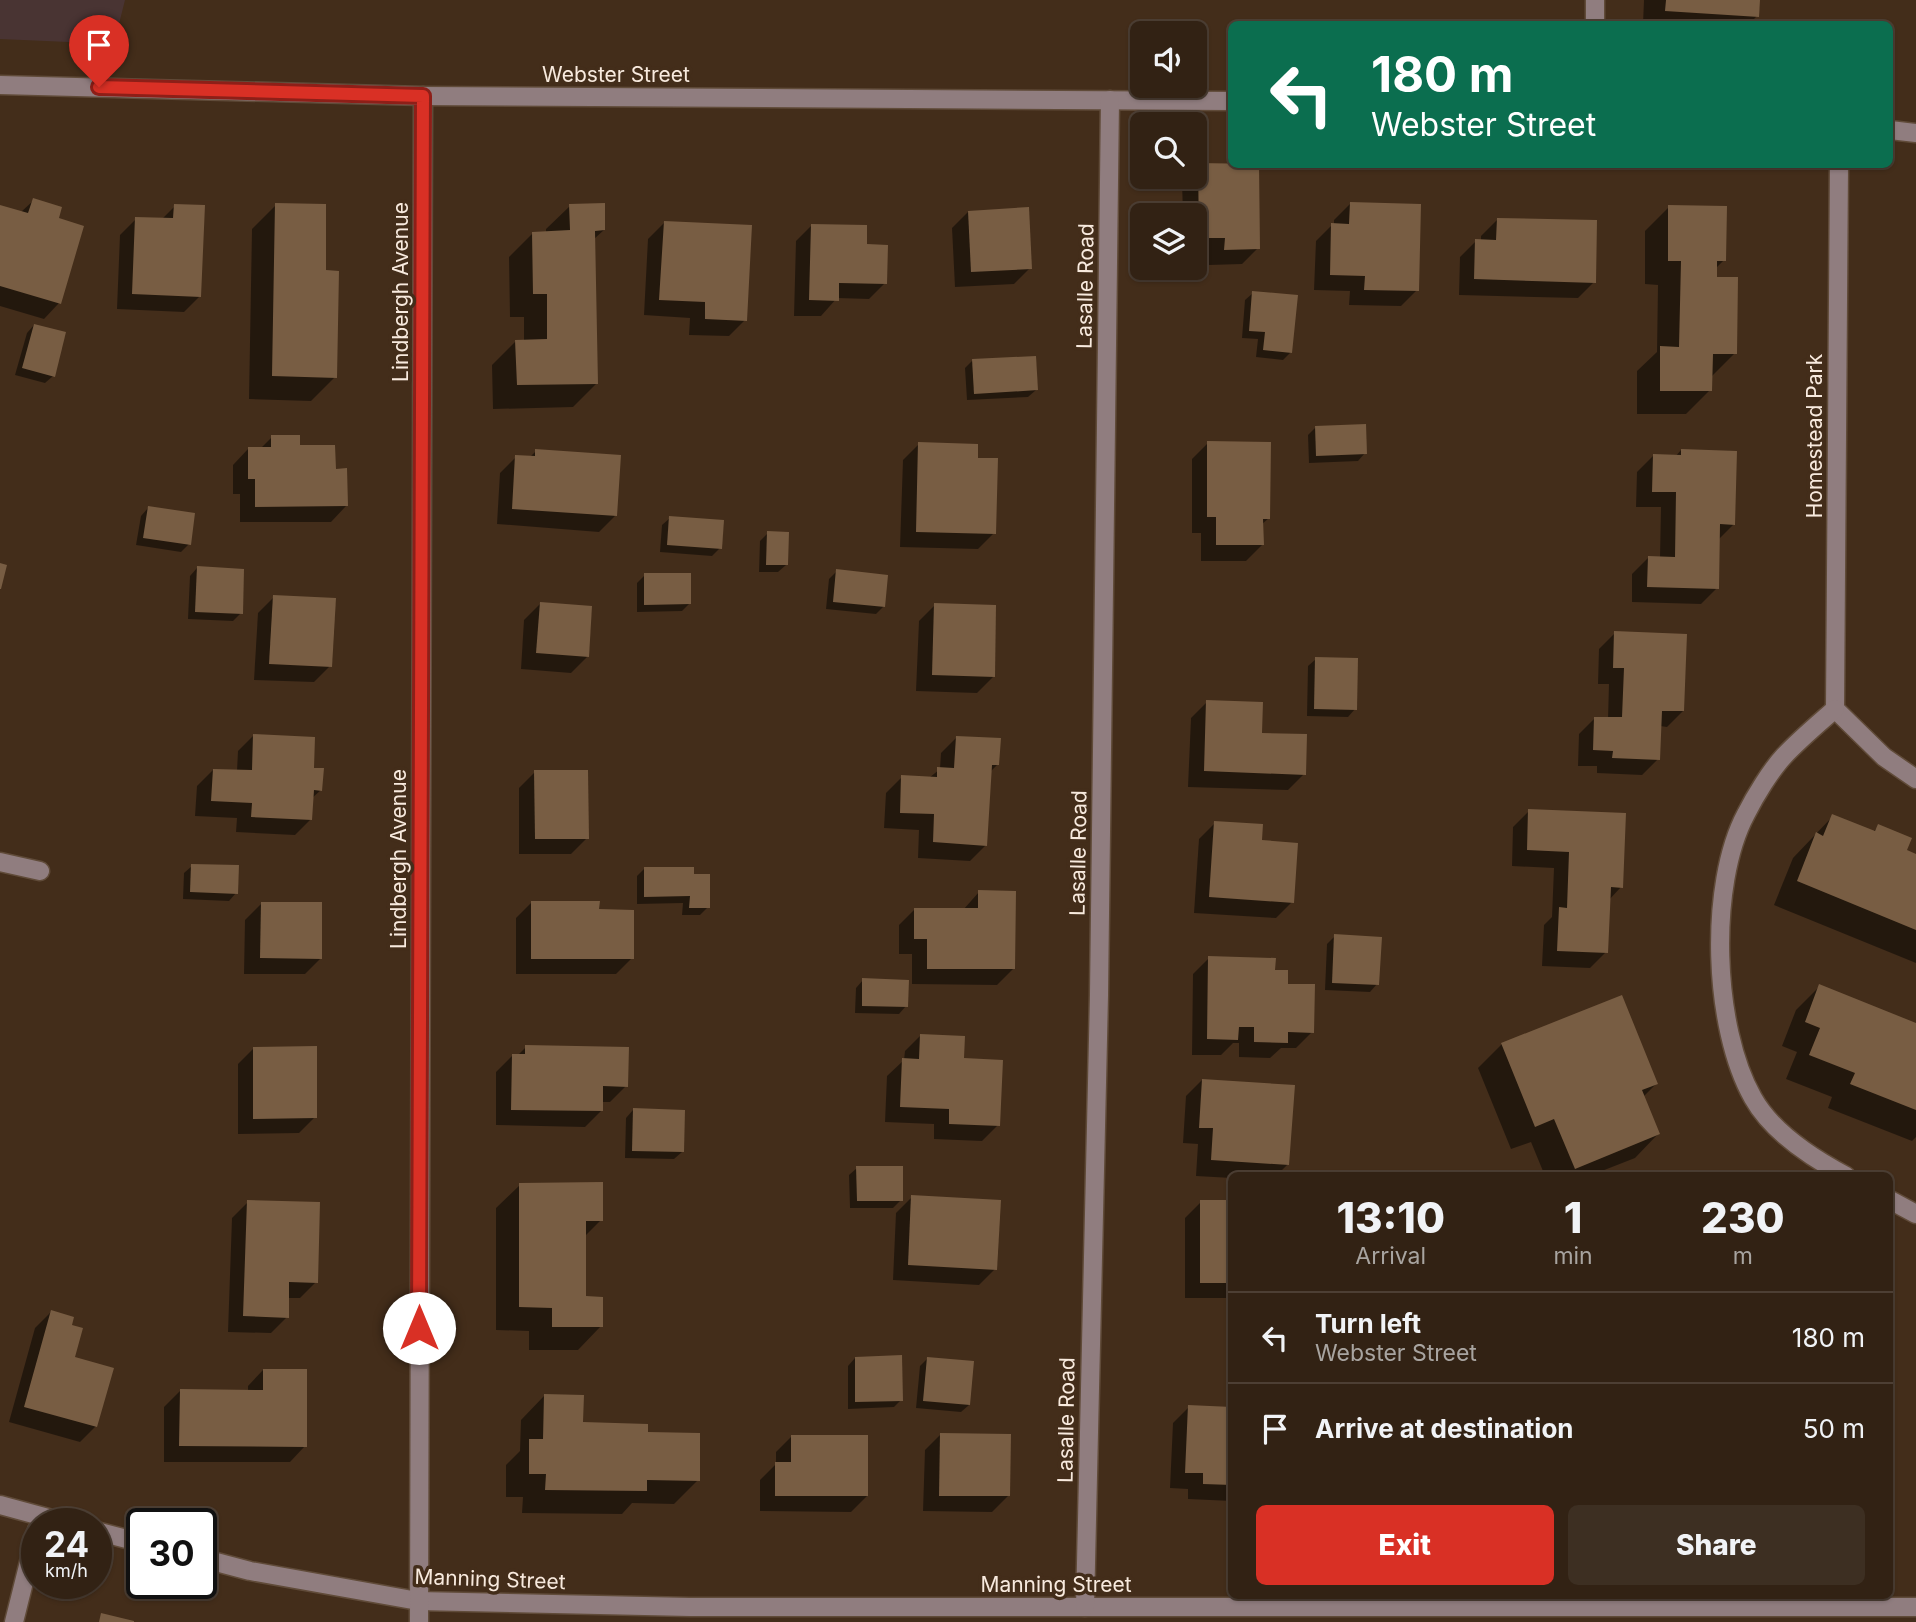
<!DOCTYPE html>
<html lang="en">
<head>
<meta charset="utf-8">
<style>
  :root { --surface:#322214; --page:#3d2f22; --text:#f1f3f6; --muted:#a8a4a0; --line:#4d3f34; --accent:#d93025 }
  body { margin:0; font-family:Inter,sans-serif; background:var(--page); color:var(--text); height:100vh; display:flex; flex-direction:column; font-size:26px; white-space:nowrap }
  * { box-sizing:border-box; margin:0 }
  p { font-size:23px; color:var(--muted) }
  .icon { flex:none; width:38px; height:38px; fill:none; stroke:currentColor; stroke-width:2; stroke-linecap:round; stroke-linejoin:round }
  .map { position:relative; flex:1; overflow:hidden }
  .drawer { position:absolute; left:1228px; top:1172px; width:665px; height:427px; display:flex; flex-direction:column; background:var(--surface); border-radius:10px; box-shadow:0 2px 5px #0004,0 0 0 2px var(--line) }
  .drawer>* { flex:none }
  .top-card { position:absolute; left:1228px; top:21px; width:665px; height:147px; border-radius:10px; box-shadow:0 2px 5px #0004,0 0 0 2px var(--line); background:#0b6e4f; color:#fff; overflow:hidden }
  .buttons { position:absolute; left:1130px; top:21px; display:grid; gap:14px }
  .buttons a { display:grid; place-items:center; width:77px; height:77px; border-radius:10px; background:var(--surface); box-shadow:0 2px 5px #0004,0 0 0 2px var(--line); font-size:35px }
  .speed { position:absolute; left:21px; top:1508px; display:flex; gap:14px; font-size:35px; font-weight:700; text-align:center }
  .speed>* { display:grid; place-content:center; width:91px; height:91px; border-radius:50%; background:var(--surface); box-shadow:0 2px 5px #0004,0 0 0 2px var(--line); line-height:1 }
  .speed small { font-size:18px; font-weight:400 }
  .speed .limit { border:4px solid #111; border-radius:10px; background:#fff; color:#111 }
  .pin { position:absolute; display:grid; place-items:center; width:60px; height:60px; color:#fff; margin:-72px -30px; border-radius:50% 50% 50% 0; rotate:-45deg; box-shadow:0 0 7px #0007 }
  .pin .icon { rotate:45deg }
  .me { position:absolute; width:77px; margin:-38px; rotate:0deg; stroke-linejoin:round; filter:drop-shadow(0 0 5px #0008) }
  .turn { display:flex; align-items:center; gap:24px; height:147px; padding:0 28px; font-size:32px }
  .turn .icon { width:91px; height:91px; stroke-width:2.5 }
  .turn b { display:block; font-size:49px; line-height:60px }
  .eta { display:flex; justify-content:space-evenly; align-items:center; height:119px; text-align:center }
  .eta b { font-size:42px; font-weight:800; line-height:49px }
  .action { display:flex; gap:14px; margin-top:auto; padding:14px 28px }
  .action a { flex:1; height:80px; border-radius:10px; background:var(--accent); color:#fff; font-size:28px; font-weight:800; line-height:80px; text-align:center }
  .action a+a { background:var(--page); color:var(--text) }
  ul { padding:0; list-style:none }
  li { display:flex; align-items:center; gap:21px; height:91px; padding:0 28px; border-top:2px solid var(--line) }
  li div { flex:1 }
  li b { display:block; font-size:26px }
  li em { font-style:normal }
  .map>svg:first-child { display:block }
  .education { fill:#493433 }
  .shadow { fill:#0007 }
  .building { fill:#785d43 }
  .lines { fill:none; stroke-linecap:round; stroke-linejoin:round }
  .minor-casing { stroke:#604b39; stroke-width:21 }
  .minor { stroke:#907d7f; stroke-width:18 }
  .route-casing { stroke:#8d1f18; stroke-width:18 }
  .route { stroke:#d93025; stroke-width:12 }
  .labels { text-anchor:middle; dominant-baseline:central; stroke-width:7; stroke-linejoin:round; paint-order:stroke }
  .street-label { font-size:21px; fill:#f8eade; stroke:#432d1a }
</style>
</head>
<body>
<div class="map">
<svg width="1916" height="1622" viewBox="0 0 1916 1622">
  <rect width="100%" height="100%" fill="#432d1a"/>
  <polygon class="education" points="0,0 125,0 114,44 0,39"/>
  <g class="shadow">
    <polygon points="1644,0 1758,0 1757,16 1749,24 1643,24"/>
    <polygon points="1198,165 1258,248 1242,264 1209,265 1209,253 1195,253 1195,215 1183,215 1182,181 1186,177 1195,177 1195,168"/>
    <polygon points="34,200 57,219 59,303 44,319 0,306 0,206 21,212"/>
    <polygon points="1350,204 1417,290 1401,306 1349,305 1350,291 1314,290 1316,241 1332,225 1334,225 1334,220"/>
    <polygon points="276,205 324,272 335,377 311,401 249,399 252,229"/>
    <polygon points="175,206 200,296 184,312 117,309 120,235 136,219 161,220"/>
    <polygon points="570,206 604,230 594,239 597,383 573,407 493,409 492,365 516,341 524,341 524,317 510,317 509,257 533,233 546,233 546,229"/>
    <polygon points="1669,207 1724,260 1715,269 1715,279 1735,353 1710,378 1710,390 1686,414 1637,414 1637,371 1657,352 1658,285 1645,284 1645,231"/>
    <polygon points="968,212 1030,268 1014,284 955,287 952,228"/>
    <polygon points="1497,220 1594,282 1578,298 1459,295 1460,257 1476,241 1481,241 1481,236"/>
    <polygon points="664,223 745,320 729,336 689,335 690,318 644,315 648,239"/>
    <polygon points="812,225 865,246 885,283 869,299 837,298 821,316 794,316 796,241"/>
    <polygon points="1253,293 1291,352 1283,360 1256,357 1258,339 1242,338 1245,300"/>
    <polygon points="34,325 53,376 45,383 15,375 27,333"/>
    <polygon points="972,361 1036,390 1028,397 967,400 965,368"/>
    <polygon points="1316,427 1365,453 1358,461 1309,463 1308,435"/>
    <polygon points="272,437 298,447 334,471 346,506 331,522 240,522 240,494 233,494 233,465 248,449 260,449"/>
    <polygon points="1208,443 1269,518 1261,525 1262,545 1246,561 1201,561 1201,533 1192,533 1192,459"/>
    <polygon points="919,444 976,460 994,533 978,549 900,547 903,460"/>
    <polygon points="1681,450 1734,524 1718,540 1717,588 1701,604 1632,602 1632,574 1648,558 1660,558 1661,507 1636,507 1637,472 1653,456 1675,457"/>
    <polygon points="536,451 615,516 599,532 497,524 500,473 516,457 529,458"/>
    <polygon points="148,508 189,544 181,552 136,545 141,516"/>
    <polygon points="670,518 720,548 712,556 660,552 662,525"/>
    <polygon points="768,533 786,565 778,572 759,572 760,541"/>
    <polygon points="197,568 241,613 233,621 188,619 190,576"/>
    <polygon points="837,571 884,606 876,614 826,609 829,579"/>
    <polygon points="645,575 690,603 682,611 637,612 637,583"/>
    <polygon points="274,597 330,666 314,682 254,680 258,613"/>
    <polygon points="540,604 587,657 571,673 521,669 524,620"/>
    <polygon points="935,605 993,677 977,693 916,691 919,621"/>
    <polygon points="1615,633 1683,711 1667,727 1660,726 1658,759 1642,775 1597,773 1597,766 1578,766 1579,734 1595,718 1608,719 1609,684 1598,684 1599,649"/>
    <polygon points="1316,659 1355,709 1348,717 1307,716 1308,666"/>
    <polygon points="1207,702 1260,734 1304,774 1288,790 1188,787 1191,718"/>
    <polygon points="254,735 312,769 321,790 311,799 311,819 295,835 236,832 237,818 195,816 197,786 213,770 237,771 238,751"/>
    <polygon points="957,737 997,765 990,772 986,845 970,861 918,858 919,830 884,828 886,793 902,777 929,778 940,769 941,753"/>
    <polygon points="535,772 587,838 571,854 519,854 519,788"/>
    <polygon points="1529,811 1621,887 1608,901 1606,952 1590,968 1542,966 1544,925 1552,917 1554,868 1512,866 1513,827"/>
    <polygon points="1833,816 1873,832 1879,826 1905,851 1916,856 1916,963 1774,905 1793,858"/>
    <polygon points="1215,823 1260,842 1292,902 1276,918 1194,913 1199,839"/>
    <polygon points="192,866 236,893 229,901 183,899 184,873"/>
    <polygon points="645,868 693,876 708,907 700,915 682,915 683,903 637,904 637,876"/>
    <polygon points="979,892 1013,969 997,985 912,984 912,954 899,954 899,925 915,909 963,910"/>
    <polygon points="532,902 597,911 632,958 616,974 516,974 516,918"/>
    <polygon points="261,904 321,958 305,974 244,974 245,920"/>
    <polygon points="1335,936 1377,984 1370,992 1325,990 1327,944"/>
    <polygon points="1209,958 1274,972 1286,985 1312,1032 1296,1048 1281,1048 1270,1058 1239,1057 1239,1043 1233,1043 1221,1055 1192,1055 1193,974"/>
    <polygon points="863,980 906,1006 899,1014 855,1013 856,988"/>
    <polygon points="1820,986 1916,1025 1916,1137 1912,1141 1828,1108 1832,1097 1786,1079 1797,1052 1782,1046 1796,1010"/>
    <polygon points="921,1035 962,1060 998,1125 982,1141 934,1139 934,1124 885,1122 887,1076 904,1060 905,1051"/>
    <polygon points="1502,1044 1656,1084 1643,1097 1658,1134 1635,1158 1589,1176 1545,1176 1531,1142 1511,1149 1478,1068"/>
    <polygon points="526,1047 626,1086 610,1102 601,1102 601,1111 585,1127 496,1125 496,1072 512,1056 517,1056"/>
    <polygon points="254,1048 315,1117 299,1133 238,1134 238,1064"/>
    <polygon points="1202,1080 1288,1164 1276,1176 1232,1176 1232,1178 1196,1176 1198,1144 1183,1143 1186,1096"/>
    <polygon points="633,1110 682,1152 674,1159 625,1158 626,1118"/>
    <polygon points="857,1168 901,1200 893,1208 850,1208 849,1175"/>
    <polygon points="520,1185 601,1220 584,1237 584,1298 601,1326 578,1350 529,1350 529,1331 496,1330 496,1208"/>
    <polygon points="912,1197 995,1269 979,1285 893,1280 896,1213"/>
    <polygon points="248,1202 316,1282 300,1298 287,1298 287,1317 271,1333 228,1332 232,1218"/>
    <polygon points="1201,1202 1232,1202 1232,1298 1185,1298 1185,1218"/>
    <polygon points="51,1312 69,1327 73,1359 96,1426 80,1442 9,1422 35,1328"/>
    <polygon points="855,1358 901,1400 894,1407 848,1409 848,1366"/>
    <polygon points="928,1358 969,1405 961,1412 916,1408 920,1366"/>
    <polygon points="263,1370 305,1446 290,1462 164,1462 164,1407 180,1391 248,1391 248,1386"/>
    <polygon points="544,1396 581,1424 646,1434 698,1480 674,1504 632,1503 622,1514 522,1513 523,1497 506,1497 506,1465 520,1451 521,1420"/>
    <polygon points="1189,1407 1232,1409 1232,1501 1188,1499 1188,1489 1170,1488 1173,1423"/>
    <polygon points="941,1434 1008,1496 992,1512 923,1511 925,1450"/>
    <polygon points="792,1436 867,1496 851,1512 760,1511 760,1480 776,1464 776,1452"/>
  </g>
  <g class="building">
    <polygon points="1666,0 1760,0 1759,17 1665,11"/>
    <polygon points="1198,163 1259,164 1260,249 1224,250 1225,238 1199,238"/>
    <polygon points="33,198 62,207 59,218 84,226 61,304 0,286 0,205 28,213"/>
    <polygon points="1350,202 1421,204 1419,291 1364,290 1365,276 1330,275 1331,223 1349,224"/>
    <polygon points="275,203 326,204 326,270 339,271 337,378 272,376"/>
    <polygon points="605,203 605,230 595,231 598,384 517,385 515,340 547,339 547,294 533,294 532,232 570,230 569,204"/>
    <polygon points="174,204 205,205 201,297 132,294 135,217 173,218"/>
    <polygon points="1668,205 1727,206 1726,261 1717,261 1717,277 1738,277 1737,354 1713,354 1712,391 1660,391 1660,346 1679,347 1681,261 1668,261"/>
    <polygon points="1029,207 1032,269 971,272 968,211"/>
    <polygon points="1497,218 1597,220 1596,283 1474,279 1475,239 1496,240"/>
    <polygon points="664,221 752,225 747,321 705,319 705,302 659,300"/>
    <polygon points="811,224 867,225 867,244 888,245 887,284 839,283 839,301 809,300"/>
    <polygon points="1252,291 1298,295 1292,353 1263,350 1265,332 1249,331"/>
    <polygon points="34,324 66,332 55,377 22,368"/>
    <polygon points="1036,356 1038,390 974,394 972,359"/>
    <polygon points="1366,424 1367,454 1316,456 1315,426"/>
    <polygon points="271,435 300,435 300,445 335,445 336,469 347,468 348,506 255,507 255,479 248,479 248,447 271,447"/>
    <polygon points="1207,441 1271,442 1270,519 1263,519 1264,545 1216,545 1216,517 1207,517"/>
    <polygon points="918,442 978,444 978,458 998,458 996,534 916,532"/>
    <polygon points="535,449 621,455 617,516 512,509 515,455 535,456"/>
    <polygon points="1681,449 1737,451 1735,525 1720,524 1719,589 1647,587 1648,556 1675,557 1676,492 1652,492 1653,454 1681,455"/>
    <polygon points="148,506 195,513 191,545 143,538"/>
    <polygon points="669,516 724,520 722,549 667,545"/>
    <polygon points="767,531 789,532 788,565 766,565"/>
    <polygon points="0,563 7,565 1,589 0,589"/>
    <polygon points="197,566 244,569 243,614 195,612"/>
    <polygon points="836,569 888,575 885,607 833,602"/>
    <polygon points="644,573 691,573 691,604 644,605"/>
    <polygon points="273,595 336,598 332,667 269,664"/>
    <polygon points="540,602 592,606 589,657 536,653"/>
    <polygon points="934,603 996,605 995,677 932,675"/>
    <polygon points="1614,631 1687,634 1684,711 1662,711 1660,760 1612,758 1613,751 1593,750 1594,717 1622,717 1624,668 1613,668"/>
    <polygon points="1315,657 1358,658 1357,710 1314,709"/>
    <polygon points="1206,700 1263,702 1262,733 1307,734 1306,775 1204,771"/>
    <polygon points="253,734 315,737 314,768 324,768 322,791 314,790 312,820 251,817 252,803 211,801 213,769 252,770"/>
    <polygon points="956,736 1001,738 999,765 992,765 987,846 933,842 934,814 900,813 901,775 937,777 937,767 954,768"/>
    <polygon points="534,770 588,770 589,839 535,839"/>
    <polygon points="1528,809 1626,813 1623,888 1611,887 1608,953 1557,951 1559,907 1567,908 1569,852 1527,850"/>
    <polygon points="1832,814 1875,831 1878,824 1912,838 1907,850 1916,854 1916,930 1797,881 1816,832 1823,836"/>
    <polygon points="1214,821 1263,824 1262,840 1298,843 1294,903 1209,897"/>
    <polygon points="191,864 239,865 238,894 190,892"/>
    <polygon points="644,867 694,867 694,874 710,874 710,908 689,908 690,896 644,897"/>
    <polygon points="978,890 1016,891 1015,969 927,969 927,939 914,939 914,908 978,908"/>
    <polygon points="531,901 600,901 599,909 634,910 634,959 531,959"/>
    <polygon points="261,902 322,902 322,959 260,958"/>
    <polygon points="1334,934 1382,937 1379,985 1332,983"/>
    <polygon points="1208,956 1276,958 1275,970 1288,970 1288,984 1315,984 1314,1033 1288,1032 1288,1043 1254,1042 1254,1027 1239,1027 1238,1040 1207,1039"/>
    <polygon points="862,978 909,980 908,1007 862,1006"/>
    <polygon points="1819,984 1916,1023 1916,1110 1850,1084 1855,1073 1809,1055 1820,1028 1805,1022"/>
    <polygon points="1622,995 1658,1084 1642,1090 1660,1134 1575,1169 1554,1119 1535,1127 1501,1043"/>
    <polygon points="920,1034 965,1036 964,1058 1003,1060 1000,1126 949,1124 949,1109 900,1107 902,1058 919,1059"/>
    <polygon points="525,1045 629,1047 628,1087 603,1086 603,1111 511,1110 512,1054 525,1054"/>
    <polygon points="317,1046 317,1118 253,1119 253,1047"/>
    <polygon points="1202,1079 1295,1085 1289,1165 1211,1160 1213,1128 1199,1128"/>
    <polygon points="633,1108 685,1110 684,1152 632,1151"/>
    <polygon points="856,1166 903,1166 903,1201 857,1201"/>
    <polygon points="603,1182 603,1221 586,1221 586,1296 603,1297 603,1327 552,1327 552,1308 519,1307 519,1183"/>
    <polygon points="911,1195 1001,1200 997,1270 908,1265"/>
    <polygon points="247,1200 320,1202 318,1283 289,1282 289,1318 243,1316"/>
    <rect x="1200" y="1200" width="32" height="83"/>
    <polygon points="51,1310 74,1317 72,1325 83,1328 75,1357 114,1368 97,1427 24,1407"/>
    <polygon points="902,1355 903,1401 855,1402 855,1357"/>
    <polygon points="927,1357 974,1361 970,1405 923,1401"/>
    <polygon points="263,1369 307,1369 307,1447 179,1446 180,1389 263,1390"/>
    <polygon points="544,1394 584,1395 583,1422 648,1424 648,1432 700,1433 700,1481 647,1480 647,1491 545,1490 546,1474 529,1474 529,1439 543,1439"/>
    <polygon points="1188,1405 1232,1407 1232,1485 1203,1484 1203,1473 1185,1473"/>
    <polygon points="940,1433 1011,1434 1010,1496 939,1496"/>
    <polygon points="791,1435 868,1435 868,1496 775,1496 775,1462 791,1462"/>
    <polygon points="101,1613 134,1621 134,1622 99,1622"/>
  </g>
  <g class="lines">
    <g class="minor-casing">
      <g id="minor">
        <polyline points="1595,0 1595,24"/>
        <polyline points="0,85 423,96 1232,101"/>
        <polyline points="1890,130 1916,133"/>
        <polyline points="1839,164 1835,709 1884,757 1916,779"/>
        <path d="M1835,709c-17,15 -35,30 -51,47 -13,14 -29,40 -38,58 -38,71 -33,214 7,284 19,34 59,60 93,78"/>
        <polyline points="0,862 40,871"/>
        <polyline points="1890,1200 1916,1214"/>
        <polyline points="0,1505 70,1524"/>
        <polyline points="96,1531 142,1543"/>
        <polyline points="201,1558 250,1571 418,1601 690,1607 1916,1607"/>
        <polyline points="1085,1607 1099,995 1110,100"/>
        <polyline points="14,1622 37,1530"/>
        <polyline points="419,1622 423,96"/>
      </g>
    </g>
    <use href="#minor" class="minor"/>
  </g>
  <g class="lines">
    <g class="route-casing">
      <polyline id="route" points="99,87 423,96 419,1328"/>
    </g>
    <use href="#route" class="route"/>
  </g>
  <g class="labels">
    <g class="street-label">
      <text x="616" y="74">Webster Street</text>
      <text transform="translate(1085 286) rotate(-89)">Lasalle Road</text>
      <text transform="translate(400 292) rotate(-90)">Lindbergh Avenue</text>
      <text transform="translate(1814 436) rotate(-90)">Homestead Park</text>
      <text transform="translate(1078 853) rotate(-89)">Lasalle Road</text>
      <text transform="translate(398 859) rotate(-90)">Lindbergh Avenue</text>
      <text transform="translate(1066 1420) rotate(-89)">Lasalle Road</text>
      <text transform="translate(490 1579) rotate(2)">Manning Street</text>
      <text x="1056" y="1584">Manning Street</text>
    </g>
  </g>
</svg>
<div class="buttons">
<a><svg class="icon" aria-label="sound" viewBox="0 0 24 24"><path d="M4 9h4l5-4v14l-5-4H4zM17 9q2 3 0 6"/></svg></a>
<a><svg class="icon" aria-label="search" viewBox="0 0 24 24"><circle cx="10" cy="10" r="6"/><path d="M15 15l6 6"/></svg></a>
<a><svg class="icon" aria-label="layers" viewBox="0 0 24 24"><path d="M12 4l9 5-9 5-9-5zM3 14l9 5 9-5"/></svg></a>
</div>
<div class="speed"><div>24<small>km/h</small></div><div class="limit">30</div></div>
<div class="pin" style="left:99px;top:87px;background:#d93025"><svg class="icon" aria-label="arrive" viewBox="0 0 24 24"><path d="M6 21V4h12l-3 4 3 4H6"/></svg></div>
<svg class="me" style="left:419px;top:1328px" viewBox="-20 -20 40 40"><circle r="19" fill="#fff"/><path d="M0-13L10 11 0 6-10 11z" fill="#d93025"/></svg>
<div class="top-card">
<div class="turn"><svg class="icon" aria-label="left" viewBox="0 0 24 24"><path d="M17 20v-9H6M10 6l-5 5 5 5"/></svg><div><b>180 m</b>Webster Street</div></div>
</div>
<section class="drawer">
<div class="eta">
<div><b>13:10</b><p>Arrival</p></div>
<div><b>1</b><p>min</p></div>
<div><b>230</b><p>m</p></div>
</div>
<ul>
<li><svg class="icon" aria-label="left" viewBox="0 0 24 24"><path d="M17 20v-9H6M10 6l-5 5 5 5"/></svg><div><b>Turn left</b><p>Webster Street</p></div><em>180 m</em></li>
<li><svg class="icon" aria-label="arrive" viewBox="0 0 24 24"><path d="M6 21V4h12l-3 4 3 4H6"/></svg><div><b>Arrive at destination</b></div><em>50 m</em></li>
</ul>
<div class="action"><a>Exit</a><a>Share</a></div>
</section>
</div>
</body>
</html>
